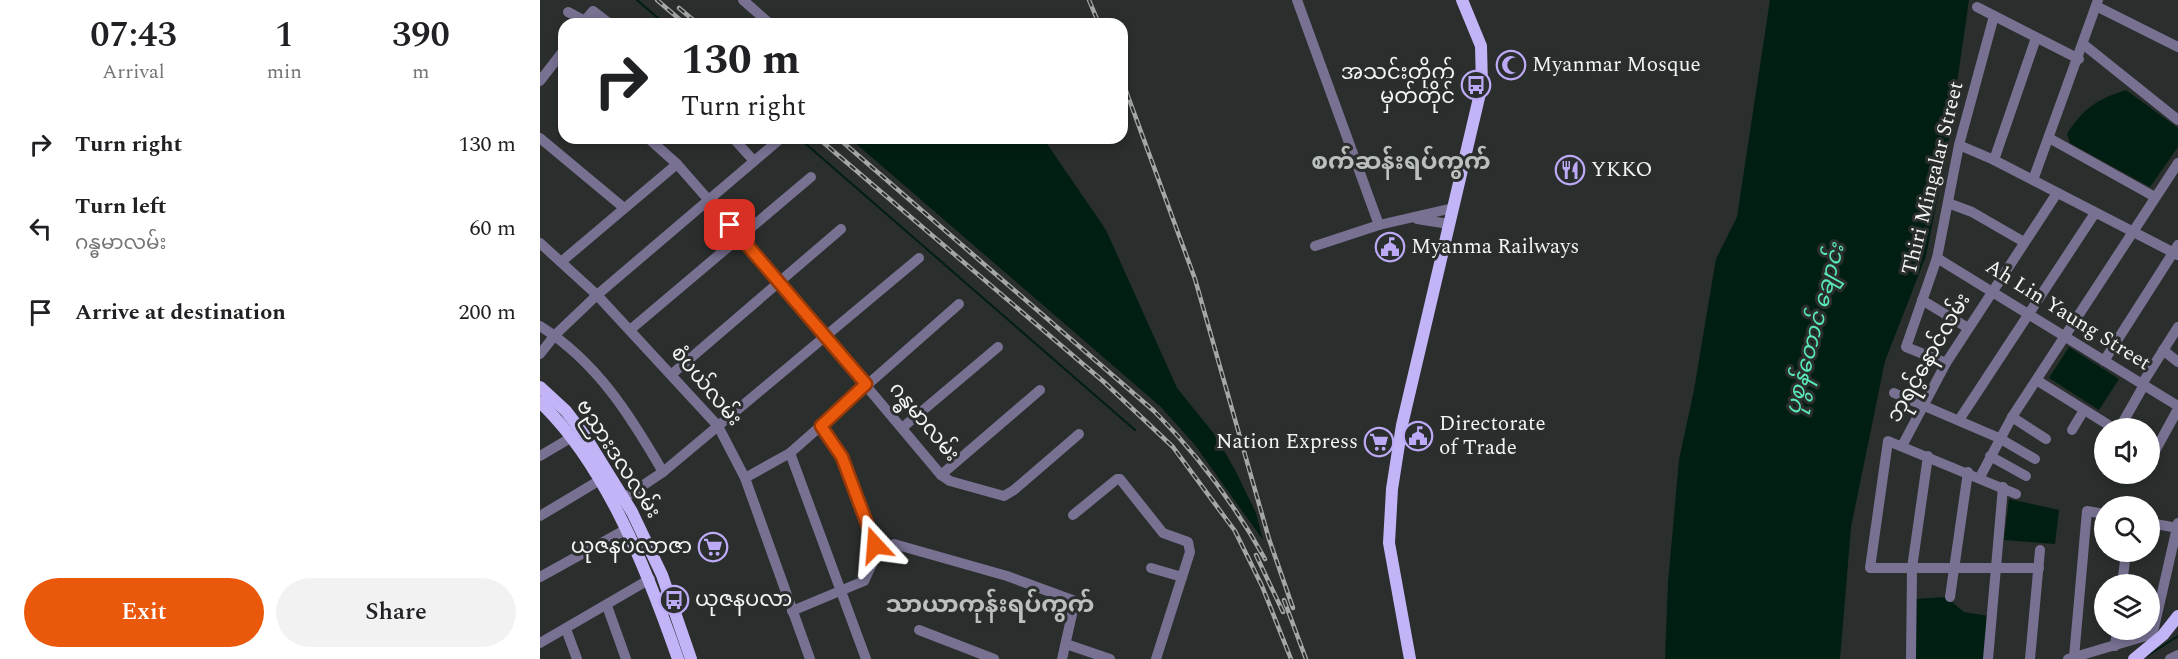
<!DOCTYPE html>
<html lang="en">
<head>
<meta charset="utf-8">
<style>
  :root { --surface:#fff; --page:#f2f2f2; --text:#202124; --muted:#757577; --accent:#ea580c }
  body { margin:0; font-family:Spectral,"Noto Sans Myanmar",serif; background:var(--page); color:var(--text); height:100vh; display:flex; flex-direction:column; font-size:22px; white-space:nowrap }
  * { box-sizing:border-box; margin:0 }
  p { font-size:20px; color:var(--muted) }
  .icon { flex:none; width:33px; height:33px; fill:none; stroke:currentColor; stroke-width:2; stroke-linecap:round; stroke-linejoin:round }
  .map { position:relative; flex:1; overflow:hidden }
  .drawer { display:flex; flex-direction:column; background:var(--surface); width:540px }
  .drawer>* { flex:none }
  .banner { position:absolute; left:18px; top:18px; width:570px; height:126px; border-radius:18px; box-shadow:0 3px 9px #0003; background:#fff; color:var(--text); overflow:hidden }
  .buttons { position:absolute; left:1554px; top:418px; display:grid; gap:12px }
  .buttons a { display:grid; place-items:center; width:66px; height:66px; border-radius:50%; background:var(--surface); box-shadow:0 3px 9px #0003; font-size:30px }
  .pin { position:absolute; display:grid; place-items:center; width:51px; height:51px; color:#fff; margin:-26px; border-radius:12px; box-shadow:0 3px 9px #0006 }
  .me { position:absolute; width:66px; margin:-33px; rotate:341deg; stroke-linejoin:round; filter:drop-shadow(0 0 4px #0008) }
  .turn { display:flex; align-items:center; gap:21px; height:126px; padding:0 24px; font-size:27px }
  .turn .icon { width:78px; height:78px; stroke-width:2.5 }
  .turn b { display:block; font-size:42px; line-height:51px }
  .eta { display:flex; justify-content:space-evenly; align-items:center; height:102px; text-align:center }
  .eta b { font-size:36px; font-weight:600; line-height:42px }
  .button { display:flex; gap:12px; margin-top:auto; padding:12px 24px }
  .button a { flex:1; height:69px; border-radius:36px; background:var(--accent); color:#fff; font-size:24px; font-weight:600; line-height:69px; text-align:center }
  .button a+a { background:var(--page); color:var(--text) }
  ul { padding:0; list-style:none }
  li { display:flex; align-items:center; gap:18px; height:84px; padding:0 24px }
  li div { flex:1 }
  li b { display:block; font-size:22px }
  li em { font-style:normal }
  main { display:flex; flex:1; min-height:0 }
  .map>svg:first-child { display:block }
  .water { fill:#001e12 }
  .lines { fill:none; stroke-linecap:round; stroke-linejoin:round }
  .stream { stroke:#001e12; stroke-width:2 }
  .minor { stroke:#787192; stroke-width:10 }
  .major { stroke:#c3b4f8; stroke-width:12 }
  .rail-casing { stroke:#a4a7a6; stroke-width:4.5 }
  .rail { stroke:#2a2e2c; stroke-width:2; stroke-dasharray:7; stroke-linecap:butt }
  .route-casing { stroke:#983908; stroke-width:15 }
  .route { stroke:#ea580c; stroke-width:10 }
  .labels { text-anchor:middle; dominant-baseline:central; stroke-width:6; stroke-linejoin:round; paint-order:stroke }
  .poi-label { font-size:21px; fill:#f2f5f4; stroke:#2a2e2c; text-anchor:start }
  .street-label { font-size:21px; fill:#f2f5f4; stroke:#2a2e2c }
  .water-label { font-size:22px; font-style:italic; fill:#59e9b6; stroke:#2a2e2c }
  .quarter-label { font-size:24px; font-weight:bold; fill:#bbc0bd; stroke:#2a2e2c }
</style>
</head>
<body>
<main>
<section class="drawer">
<div class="eta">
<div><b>07:43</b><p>Arrival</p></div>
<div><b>1</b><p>min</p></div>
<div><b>390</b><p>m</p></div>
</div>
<ul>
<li><svg class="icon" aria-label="right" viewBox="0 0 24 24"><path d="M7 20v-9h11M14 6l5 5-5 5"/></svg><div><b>Turn right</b></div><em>130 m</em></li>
<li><svg class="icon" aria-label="left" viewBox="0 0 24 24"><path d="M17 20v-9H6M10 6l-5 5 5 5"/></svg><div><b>Turn left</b><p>ဂန္ဓမာလမ်း</p></div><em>60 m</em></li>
<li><svg class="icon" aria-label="arrive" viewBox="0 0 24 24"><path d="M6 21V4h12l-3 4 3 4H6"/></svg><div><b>Arrive at destination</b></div><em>200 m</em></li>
</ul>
<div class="button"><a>Exit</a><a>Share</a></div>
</section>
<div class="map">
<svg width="1638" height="659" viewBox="0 0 1638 659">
  <rect width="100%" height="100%" fill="#2a2e2c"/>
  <g class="water">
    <polygon points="1230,0 1429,0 1408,145 1386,256 1345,361 1311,527 1300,659 1125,659 1128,583 1139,460 1154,390 1176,259 1197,217"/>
    <path d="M1586,90l52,38v19l-28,40 -80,-44 -3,-9c16,-26 31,-35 59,-44z"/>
    <polygon points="316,138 503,138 566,230 637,388 675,435 695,470 716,513 723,540 655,445 621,407 314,142"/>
    <polygon points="1529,347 1579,379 1559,410 1509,378"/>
    <polygon points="1469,499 1519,510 1515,544 1464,540"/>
    <polygon points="1406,597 1424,612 1449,616 1446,659 1371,659 1374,599"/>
  </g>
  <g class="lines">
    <g class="stream">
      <polyline points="97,0 125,24"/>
      <polyline points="259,138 595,430"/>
      <polyline points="1607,656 1638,636"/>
    </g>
    <g class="minor">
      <polyline points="203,0 230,24"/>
      <polyline points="757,0 839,225"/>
      <polyline points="1556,6 1638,47"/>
      <polyline points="1437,7 1539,59"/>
      <polyline points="28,12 45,21"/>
      <polyline points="42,24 53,11 70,24"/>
      <polyline points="1543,44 1638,120"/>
      <polyline points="0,81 24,50"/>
      <polyline points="0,138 84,208"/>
      <polyline points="108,138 137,164 201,237 401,475 410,481 464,496 474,490 539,434"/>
      <polyline points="193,138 214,161"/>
      <polyline points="1509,138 1615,197"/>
      <polyline points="1419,145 1454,160 1638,255"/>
      <polyline points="1454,160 1496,38"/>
      <polyline points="1493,180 1558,0"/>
      <polyline points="1408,203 1432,212 1484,242"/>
      <polyline points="877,219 909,224"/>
      <polyline points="0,243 57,295 178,426 205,478 270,659"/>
      <polyline points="775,246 839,225 913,208"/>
      <polyline points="1397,258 1638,406"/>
      <polyline points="21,262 137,164"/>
      <polyline points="1382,300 1428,328"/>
      <path d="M0,326c57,36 90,89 123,146"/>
      <polyline points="90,330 271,177"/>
      <polyline points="1623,350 1638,362"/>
      <polyline points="0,354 15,335 57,295 239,140"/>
      <polyline points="1564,361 1638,245"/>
      <polyline points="1406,363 1366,347 1397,258 1419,145 1454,16"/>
      <polyline points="132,374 301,229"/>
      <polyline points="1498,381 1575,429"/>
      <polyline points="1602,384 1638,327"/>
      <polyline points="1354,393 1459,438 1495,459"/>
      <polyline points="1472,417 1506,439"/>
      <polyline points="1419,420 1555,213"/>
      <polyline points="362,428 458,347"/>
      <polyline points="1579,429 1604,385"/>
      <polyline points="1532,430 1544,410"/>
      <polyline points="1362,446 1406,363 1517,193"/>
      <polyline points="250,453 326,659"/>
      <polyline points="0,456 32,437"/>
      <polyline points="1450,456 1486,476"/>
      <polyline points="1610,460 1638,409"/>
      <polyline points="401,475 500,390"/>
      <polyline points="1440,477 1472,417 1638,163"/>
      <polyline points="205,478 250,453 419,304"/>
      <polyline points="1476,494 1348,441 1330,568 1499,568"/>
      <polyline points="78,502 123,472 379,258"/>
      <polyline points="533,515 577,479 580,479 623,533 648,542 650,552 616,659"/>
      <polyline points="0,516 60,480"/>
      <polyline points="1610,523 1638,528"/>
      <polyline points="354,544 467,576 535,601 522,659"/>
      <polyline points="611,568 642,577"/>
      <polyline points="0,577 85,530"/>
      <polyline points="1582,585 1586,552"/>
      <polyline points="1410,597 1428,472"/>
      <polyline points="67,606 86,659"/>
      <polyline points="252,611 324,581 332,564 335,545 333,536 298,448 281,426"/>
      <polyline points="26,629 37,659"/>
      <polyline points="379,630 454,659"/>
      <polyline points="0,643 110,579"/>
      <polyline points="526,644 570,659"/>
      <polyline points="1575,646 1577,630"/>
      <polyline points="1534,657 1547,511 1564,514"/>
      <polyline points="1371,659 1372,568 1388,456"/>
      <polyline points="1448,659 1463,487"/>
      <polyline points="1490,659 1500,550"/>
      <polyline points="1528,659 1609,635 1614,628 1638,523"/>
      <polyline points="1630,659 1638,655"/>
    </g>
    <g class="major">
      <polyline points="0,387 26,411 45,436 92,512 122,575 151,659"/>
      <path d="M0,402c67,64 108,171 138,257"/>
      <polyline points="870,659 849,543 852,489 862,425 942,85 941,46 922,0"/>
      <polyline points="1594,659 1623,635 1638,616"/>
    </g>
    <g class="rail-casing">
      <g id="rail">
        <polyline points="117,0 145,24"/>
        <polyline points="549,0 559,24"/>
        <polyline points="139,8 158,24"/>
        <polyline points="582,80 655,279 729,539 753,608"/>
        <polyline points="278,138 564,382 633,447 695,531 722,586 751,659"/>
        <path d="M298,138l316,273c44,44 81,94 111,148"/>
        <polyline points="716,555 743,612"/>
        <polyline points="744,600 766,659"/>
      </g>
    </g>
    <use href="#rail" class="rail"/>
  </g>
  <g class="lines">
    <g class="route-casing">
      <polyline id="route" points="190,225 326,384 281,426 302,457 335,545"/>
    </g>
    <use href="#route" class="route"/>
  </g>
  <defs>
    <g id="mosque-ring" transform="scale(1.5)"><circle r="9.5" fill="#2a2e2c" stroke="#bcaaf6" stroke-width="1.5"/><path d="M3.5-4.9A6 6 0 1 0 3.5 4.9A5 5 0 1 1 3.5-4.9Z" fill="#bcaaf6"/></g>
    <g id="bus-ring" transform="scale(1.5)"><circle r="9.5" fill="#2a2e2c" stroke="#bcaaf6" stroke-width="1.5"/><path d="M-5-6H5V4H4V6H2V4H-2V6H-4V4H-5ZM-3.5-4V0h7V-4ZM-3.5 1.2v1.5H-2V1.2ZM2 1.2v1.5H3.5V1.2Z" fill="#bcaaf6"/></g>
    <g id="restaurant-ring" transform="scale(1.5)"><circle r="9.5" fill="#2a2e2c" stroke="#bcaaf6" stroke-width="1.5"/><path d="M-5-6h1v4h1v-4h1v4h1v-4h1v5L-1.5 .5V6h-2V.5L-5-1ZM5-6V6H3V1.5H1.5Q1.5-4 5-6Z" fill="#bcaaf6"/></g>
    <g id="civic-ring" transform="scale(1.5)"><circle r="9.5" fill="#2a2e2c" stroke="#bcaaf6" stroke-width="1.5"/><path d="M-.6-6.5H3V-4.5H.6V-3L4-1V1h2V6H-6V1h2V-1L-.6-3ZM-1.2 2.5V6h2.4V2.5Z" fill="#bcaaf6"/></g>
    <g id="supermarket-ring" transform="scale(1.5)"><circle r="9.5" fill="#2a2e2c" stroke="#bcaaf6" stroke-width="1.5"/><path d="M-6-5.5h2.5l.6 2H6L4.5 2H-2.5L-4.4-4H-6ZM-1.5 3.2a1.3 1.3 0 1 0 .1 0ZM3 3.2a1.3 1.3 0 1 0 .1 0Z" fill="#bcaaf6"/></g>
  </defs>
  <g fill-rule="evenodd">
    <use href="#mosque-ring" x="971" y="65"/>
    <use href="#bus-ring" x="936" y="85"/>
    <use href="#restaurant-ring" x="1030" y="170"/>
    <use href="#civic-ring" x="850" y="247"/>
    <use href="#civic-ring" x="878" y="436"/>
    <use href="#supermarket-ring" x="839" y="442"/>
    <use href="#supermarket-ring" x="173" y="547"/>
    <use href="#bus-ring" x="134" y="600"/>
  </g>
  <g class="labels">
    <g class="poi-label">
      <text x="992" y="65">Myanmar Mosque</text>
      <text x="915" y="73" text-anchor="end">အသင်းတိုက်<tspan x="915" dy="24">မှတ်တိုင်</tspan></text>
      <text x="1051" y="170">YKKO</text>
      <text x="871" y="247">Myanma Railways</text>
      <text x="899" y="424">Directorate<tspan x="899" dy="24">of Trade</tspan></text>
      <text x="818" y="442" text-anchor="end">Nation Express</text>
      <text x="152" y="547" text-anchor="end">ယုဇနပလာဇာ</text>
      <text x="155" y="600">ယုဇနပလာ</text>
    </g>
    <g class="street-label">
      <text transform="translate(1393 178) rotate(-76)">Thiri Mingalar Street</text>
      <text transform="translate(1528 315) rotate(32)">Ah Lin Yaung Street</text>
      <text transform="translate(1389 358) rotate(-60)">ဘုရင့်နောင်လမ်း</text>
      <text transform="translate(166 386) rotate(50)">စံပယ်လမ်း</text>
      <text transform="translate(384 422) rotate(50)">ဂန္ဓမာလမ်း</text>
      <text transform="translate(78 459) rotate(57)">ဗညားဒလလမ်း</text>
    </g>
    <g class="water-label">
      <text transform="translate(1275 329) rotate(-75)">ပုစွန်တောင် ချောင်း</text>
    </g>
    <g class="quarter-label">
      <text x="861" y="162">စက်ဆန်းရပ်ကွက်</text>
      <text x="450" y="605">သာယာကုန်းရပ်ကွက်</text>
    </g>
  </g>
</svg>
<div class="buttons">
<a><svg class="icon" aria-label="sound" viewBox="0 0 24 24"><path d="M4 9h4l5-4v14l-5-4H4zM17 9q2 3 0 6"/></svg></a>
<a><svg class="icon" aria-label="search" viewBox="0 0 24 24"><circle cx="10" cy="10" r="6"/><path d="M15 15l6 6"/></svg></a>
<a><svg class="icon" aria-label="layers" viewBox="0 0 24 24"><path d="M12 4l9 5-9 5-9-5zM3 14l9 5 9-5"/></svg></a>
</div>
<div class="pin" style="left:190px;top:225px;background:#d93025"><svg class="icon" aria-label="arrive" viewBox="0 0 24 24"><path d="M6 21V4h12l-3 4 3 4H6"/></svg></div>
<svg class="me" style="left:335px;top:545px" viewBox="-20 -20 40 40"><path d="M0-17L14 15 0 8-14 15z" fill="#ea580c" stroke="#fff" stroke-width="4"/></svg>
<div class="banner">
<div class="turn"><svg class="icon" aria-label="right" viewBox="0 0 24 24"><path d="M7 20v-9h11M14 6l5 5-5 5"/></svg><div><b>130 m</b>Turn right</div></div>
</div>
</div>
</main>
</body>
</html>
